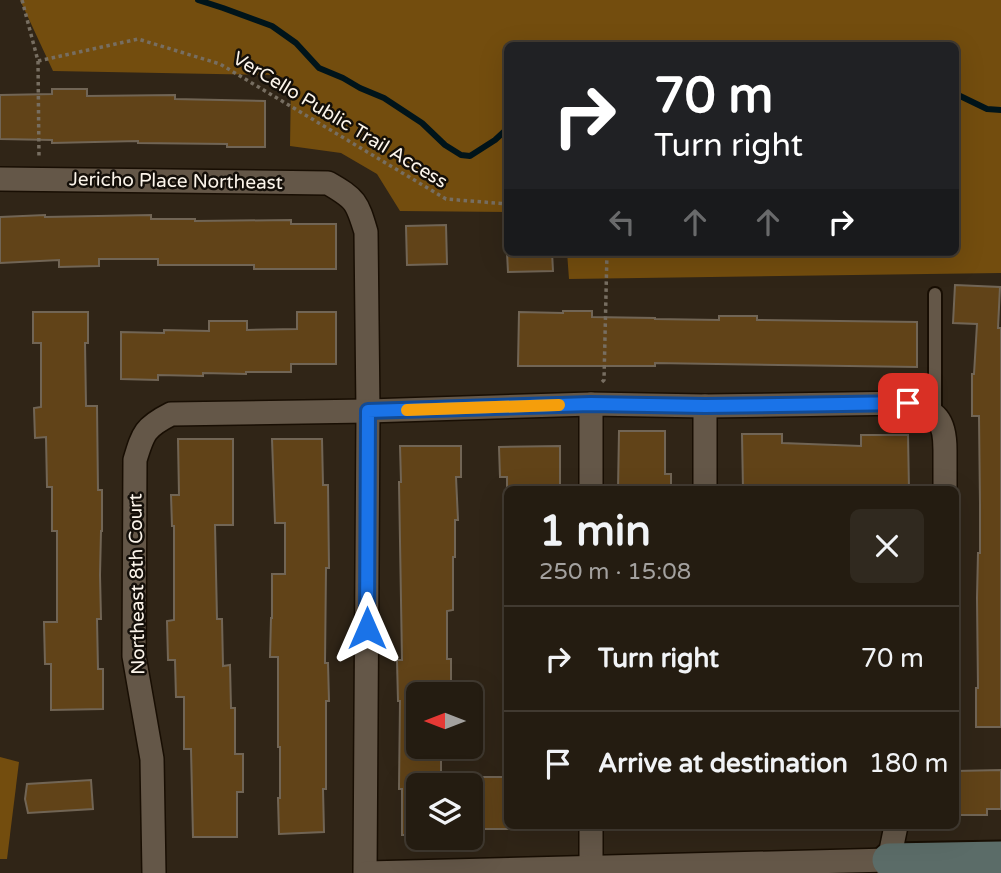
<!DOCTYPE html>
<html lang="en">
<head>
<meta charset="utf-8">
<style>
  :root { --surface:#241c11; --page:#30291f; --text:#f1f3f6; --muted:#a3a19f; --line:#413a31 }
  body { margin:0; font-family:"Varela Round",sans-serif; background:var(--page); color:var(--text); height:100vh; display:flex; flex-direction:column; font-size:26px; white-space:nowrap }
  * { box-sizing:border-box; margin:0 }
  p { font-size:23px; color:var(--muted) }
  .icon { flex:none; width:38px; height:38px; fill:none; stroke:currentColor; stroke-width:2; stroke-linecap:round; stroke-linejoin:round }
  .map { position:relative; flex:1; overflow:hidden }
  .sheet { position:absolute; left:504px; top:486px; width:455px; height:343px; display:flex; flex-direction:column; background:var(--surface); border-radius:10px; box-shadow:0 7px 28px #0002,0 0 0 2px var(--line) }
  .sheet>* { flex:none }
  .hud { position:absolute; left:504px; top:42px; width:455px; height:214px; border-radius:10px; box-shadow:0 7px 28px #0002,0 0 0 2px var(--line); background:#202124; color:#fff; overflow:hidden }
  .needle { width:46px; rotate:270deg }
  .controls { position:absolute; left:406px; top:682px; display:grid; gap:14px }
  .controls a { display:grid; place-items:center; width:77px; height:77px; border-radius:10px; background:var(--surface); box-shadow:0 7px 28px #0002,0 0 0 2px var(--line); font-size:35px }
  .pin { position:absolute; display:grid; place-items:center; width:60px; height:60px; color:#fff; margin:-30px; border-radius:14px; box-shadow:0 4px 10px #0006 }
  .me { position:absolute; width:77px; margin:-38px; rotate:0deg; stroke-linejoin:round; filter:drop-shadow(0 0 5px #0008) }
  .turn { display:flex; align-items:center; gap:24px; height:147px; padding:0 35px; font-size:32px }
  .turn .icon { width:91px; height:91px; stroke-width:2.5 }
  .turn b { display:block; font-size:49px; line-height:60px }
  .lanes { display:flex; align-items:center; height:66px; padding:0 35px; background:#0003; justify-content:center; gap:35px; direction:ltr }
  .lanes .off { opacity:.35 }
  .round { display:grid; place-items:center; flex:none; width:74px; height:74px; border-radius:10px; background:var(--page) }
  .summary { display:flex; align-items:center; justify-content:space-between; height:119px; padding:0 35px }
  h1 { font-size:42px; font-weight:700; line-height:52px }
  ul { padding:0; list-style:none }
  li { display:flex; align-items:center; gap:21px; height:105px; padding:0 35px; border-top:2px solid var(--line) }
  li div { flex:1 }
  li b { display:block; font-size:26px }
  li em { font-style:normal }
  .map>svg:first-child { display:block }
  .forest { fill:#734d0e }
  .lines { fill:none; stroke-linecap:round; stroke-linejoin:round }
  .stream { stroke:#00141a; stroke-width:6 }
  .building { fill:#614318; stroke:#716555; stroke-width:2 }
  .lane-casing { stroke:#180e03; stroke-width:16 }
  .street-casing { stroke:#180e03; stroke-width:26 }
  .secondary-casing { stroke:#180e03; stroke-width:37 }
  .path { stroke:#776e61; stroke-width:3.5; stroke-dasharray:3.5 3.5; stroke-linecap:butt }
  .lane { stroke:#645748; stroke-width:12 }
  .street { stroke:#645748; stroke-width:23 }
  .secondary { stroke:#5b6c68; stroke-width:33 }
  .route-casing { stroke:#114b97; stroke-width:18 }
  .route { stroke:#1a73e8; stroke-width:12 }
  .slow { stroke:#f59e0b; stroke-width:12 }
  .labels { text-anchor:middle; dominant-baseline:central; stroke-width:5; stroke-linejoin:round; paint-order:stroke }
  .street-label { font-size:19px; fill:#fbf4ea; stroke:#140f09 }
</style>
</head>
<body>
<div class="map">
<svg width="1001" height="873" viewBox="0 0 1001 873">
  <rect width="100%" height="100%" fill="#302517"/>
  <g class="forest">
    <polygon points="20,0 1001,0 1001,273 569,279 567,252 956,252 956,46 508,46 507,212 400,211 377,174 341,153 290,146 291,81 276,75 53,71"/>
    <polygon points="0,757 19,762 7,859 0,859"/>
  </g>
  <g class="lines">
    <g class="stream">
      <polyline points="198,0 223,8 272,26 296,43 319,68 343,78 360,88 384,98 422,123 445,145 461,155 470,156 495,140 508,128"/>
      <polyline points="956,94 987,109 1001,110"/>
    </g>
  </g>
  <g class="building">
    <polygon points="52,89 87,89 87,96 175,95 175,99 265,101 265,147 227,147 227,144 138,143 138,141 52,143 52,140 0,139 0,95 52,94"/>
    <polygon points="45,215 45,217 151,215 151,219 195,219 195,221 291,220 291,224 336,224 336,269 254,269 254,265 158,265 158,259 99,259 99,266 59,267 59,260 0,263 0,217"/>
    <polygon points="446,225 447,264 407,265 406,226"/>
    <polygon points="507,252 552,252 553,271 508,272"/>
    <polygon points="955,285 1000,287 998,328 1001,328 1001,727 976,727 976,688 978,688 977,598 978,553 980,553 980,504 979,416 972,416 972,374 974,374 977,324 953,323"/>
    <polygon points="563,311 592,311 592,317 655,318 655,319 719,320 719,316 757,316 757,320 917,322 917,367 655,363 655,366 518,366 519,312 563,313"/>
    <polygon points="33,312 88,312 88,343 85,343 86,406 97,406 98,490 102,490 102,531 101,531 100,575 101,619 97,619 98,669 103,669 103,709 51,710 51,664 45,664 44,622 57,622 57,531 52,531 52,487 47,487 46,437 35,438 34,408 41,407 41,343 33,343"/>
    <polygon points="297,312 336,312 336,364 291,364 291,372 246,372 246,374 203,373 203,376 158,375 158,380 121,379 121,332 164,333 164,330 209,331 209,321 247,321 247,330 297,329"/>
    <polygon points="619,431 665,431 665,474 671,474 671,490 618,490"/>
    <polygon points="742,434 782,434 782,443 861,446 861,435 908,435 909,490 743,490"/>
    <polygon points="178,439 233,439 233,525 215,525 217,619 222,619 223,666 230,665 231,708 235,708 235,754 243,754 243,792 237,792 237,837 193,837 191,749 184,749 184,697 176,697 175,660 168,660 167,621 174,620 174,526 172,526 171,495 179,495"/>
    <polygon points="272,439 322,439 323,485 328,485 329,568 326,568 325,663 328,663 329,701 326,701 326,789 323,789 324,832 279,834 278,798 280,798 280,747 278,747 278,657 270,657 271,618 272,618 272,574 285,574 285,523 275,523"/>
    <polygon points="400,446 461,446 461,477 456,477 458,520 455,520 455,557 453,557 453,610 447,611 447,659 451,659 451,695 418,695 418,750 441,750 441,786 418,786 418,835 402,835 402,789 399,789 400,701 398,701 397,660 402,660 399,482 401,482"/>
    <polygon points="560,446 560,490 507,490 507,477 500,477 499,447"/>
    <polygon points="1001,770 1001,809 987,809 987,815 956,815 956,771"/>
    <rect x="478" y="777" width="30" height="52"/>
    <polygon points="91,780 93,809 28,813 25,799 27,784"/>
  </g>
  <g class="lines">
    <g class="lane-casing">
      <polyline id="lane" points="935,415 935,294"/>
    </g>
    <g class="street-casing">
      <g id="street">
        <path d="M0,179l328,4c28,16 29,19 38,49l2,179 -3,462"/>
        <polyline points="591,490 591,404"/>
        <polyline points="705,490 705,406"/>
        <polyline points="591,867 591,826"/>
        <path d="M154,873l-2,-114 -18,-103 1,-196c8,-27 10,-33 36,-46l197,-3 223,-7 114,2 203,-3c29,9 37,16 37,47 0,13 0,27 0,40"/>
        <polyline points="367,873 889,860"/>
        <polyline points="889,873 889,860 896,826"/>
      </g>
    </g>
    <g class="secondary-casing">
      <polyline id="secondary" points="889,860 1001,858"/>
    </g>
    <g class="path">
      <polyline points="22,0 38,61 39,159"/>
      <polyline points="38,61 138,39 220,64 446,199 508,204"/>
      <polyline points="602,382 604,380 607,252"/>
    </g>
    <use href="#lane" class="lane"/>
    <use href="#street" class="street"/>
    <use href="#secondary" class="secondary"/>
  </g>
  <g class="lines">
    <g class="route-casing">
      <polyline id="route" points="367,628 368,411 591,404 705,406 908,403"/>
    </g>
    <use href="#route" class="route"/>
    <polyline class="slow" points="407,410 559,405"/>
  </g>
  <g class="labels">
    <g class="street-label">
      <text transform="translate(340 120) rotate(31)">VerCello Public Trail Access</text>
      <text transform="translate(176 181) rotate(1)">Jericho Place Northeast</text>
      <text transform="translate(137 584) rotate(-91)">Northeast 8th Court</text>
    </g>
  </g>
</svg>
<div class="controls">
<a><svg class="needle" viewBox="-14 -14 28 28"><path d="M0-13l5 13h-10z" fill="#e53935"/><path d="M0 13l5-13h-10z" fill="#a3a19f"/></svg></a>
<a><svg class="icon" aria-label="layers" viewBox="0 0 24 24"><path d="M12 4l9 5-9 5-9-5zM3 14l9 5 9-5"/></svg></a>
</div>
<div class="pin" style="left:908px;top:403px;background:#d93025"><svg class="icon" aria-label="arrive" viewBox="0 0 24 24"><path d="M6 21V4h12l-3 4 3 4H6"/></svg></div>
<svg class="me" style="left:367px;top:628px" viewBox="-20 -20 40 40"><path d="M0-17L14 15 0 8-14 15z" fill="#1a73e8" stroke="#fff" stroke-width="4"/></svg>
<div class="hud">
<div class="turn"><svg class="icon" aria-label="right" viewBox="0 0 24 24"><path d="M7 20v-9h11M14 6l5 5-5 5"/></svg><div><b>70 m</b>Turn right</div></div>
<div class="lanes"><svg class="icon off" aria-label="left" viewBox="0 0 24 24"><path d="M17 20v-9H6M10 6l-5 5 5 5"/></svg><svg class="icon off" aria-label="ahead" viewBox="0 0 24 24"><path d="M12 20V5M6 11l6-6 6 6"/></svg><svg class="icon off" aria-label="ahead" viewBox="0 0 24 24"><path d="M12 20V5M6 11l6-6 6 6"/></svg><svg class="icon" aria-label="right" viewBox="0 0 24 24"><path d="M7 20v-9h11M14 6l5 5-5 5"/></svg></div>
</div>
<section class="sheet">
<div class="summary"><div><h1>1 min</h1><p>250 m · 15:08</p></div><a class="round"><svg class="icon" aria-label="close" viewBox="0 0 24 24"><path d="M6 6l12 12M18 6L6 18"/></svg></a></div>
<ul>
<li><svg class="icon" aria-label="right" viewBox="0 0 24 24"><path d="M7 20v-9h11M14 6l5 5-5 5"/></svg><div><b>Turn right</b></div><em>70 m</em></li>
<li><svg class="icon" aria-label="arrive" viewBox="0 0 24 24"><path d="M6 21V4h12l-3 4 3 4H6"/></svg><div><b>Arrive at destination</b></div><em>180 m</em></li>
</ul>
</section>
</div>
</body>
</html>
